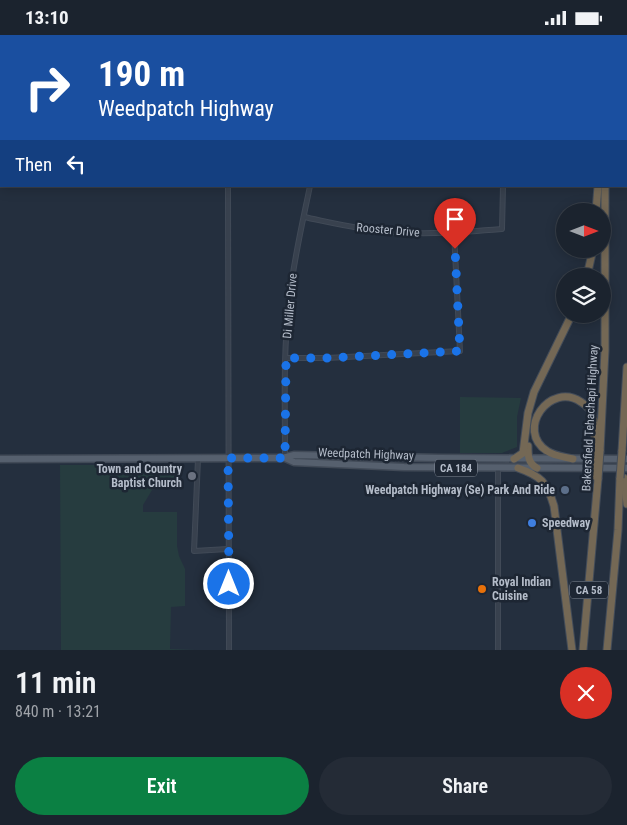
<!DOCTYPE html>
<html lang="en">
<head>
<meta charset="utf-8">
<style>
  :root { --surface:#1b232e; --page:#242b36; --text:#f1f3f6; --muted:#a0a4aa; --line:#39404a; --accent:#0b8043 }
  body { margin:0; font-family:"Roboto Condensed",sans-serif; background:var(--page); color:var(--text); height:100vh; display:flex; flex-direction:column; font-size:19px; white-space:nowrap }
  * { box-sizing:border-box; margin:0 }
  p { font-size:16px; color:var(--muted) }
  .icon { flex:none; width:28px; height:28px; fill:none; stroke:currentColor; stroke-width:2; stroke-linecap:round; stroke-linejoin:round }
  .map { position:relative; height:615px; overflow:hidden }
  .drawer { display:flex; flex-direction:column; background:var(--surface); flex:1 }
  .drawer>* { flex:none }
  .hud { position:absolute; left:0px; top:0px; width:628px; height:152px; box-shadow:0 2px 12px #0003,0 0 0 1px var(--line); background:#1a4fa0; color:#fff; overflow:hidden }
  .needle { width:32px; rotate:90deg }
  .tools { position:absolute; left:556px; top:168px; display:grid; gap:10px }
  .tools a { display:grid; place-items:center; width:55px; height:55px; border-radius:50%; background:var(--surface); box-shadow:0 2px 12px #0003,0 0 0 1px var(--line); font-size:25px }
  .pin { position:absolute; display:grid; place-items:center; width:42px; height:42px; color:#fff; margin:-51px -21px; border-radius:50% 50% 50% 0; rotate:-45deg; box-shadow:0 0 5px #0007 }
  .pin .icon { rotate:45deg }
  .me { position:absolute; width:55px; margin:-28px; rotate:0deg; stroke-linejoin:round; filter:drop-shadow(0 0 4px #0008) }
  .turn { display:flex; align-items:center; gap:18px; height:105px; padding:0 15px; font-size:22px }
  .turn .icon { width:65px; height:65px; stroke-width:2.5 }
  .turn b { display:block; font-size:35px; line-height:42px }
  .then { display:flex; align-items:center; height:48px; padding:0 15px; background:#0003; gap:10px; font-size:19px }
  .round { display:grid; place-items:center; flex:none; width:52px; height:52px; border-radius:26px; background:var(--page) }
  .head { display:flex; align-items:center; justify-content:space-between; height:85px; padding:0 15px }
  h1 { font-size:30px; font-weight:600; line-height:38px }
  .action { display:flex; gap:10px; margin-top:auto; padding:10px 15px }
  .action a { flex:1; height:58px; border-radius:30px; background:var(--accent); color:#fff; font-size:20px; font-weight:600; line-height:58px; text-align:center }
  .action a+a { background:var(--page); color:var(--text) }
  .status { display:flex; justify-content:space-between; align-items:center; height:35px; padding:0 25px; background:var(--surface); direction:ltr }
  .status svg { height:14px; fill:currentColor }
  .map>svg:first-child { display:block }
  .green { fill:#263c3f }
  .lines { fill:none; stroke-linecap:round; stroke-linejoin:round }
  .street-casing { stroke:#414a57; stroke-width:6 }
  .primary-casing { stroke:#414a57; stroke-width:9 }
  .highway-casing { stroke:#434c59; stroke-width:9 }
  .street { stroke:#38414e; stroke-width:4 }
  .primary { stroke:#56606e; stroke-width:6 }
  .highway { stroke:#746855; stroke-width:7 }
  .rail-casing { stroke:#5a6575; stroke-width:3 }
  .rail { stroke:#1d2633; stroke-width:1; stroke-dasharray:4; stroke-linecap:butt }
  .highway-bridge-casing { stroke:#434c59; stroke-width:9; stroke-linecap:butt }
  .highway-bridge { stroke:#746855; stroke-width:7 }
  .route { stroke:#1a73e8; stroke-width:9; stroke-dasharray:0 16.2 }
  .worship-dot { fill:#6b7280; stroke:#1d2633; stroke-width:2 }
  .service-dot { fill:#5c6f8a; stroke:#1d2633; stroke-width:2 }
  .shop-dot { fill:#3f7fe0; stroke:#1d2633; stroke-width:2 }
  .food-dot { fill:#e8710a; stroke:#1d2633; stroke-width:2 }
  .labels { text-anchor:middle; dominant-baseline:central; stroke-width:5; stroke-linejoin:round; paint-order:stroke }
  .shield { fill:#1d2633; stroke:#878f9c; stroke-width:1 }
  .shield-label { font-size:11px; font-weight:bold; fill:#b4bcc9 }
  .street-label { font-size:12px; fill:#b4bcc9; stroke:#1d2633 }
  .poi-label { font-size:12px; font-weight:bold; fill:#b4bcc9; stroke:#1d2633; text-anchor:end }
</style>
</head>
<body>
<div class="status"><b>13:10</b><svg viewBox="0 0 49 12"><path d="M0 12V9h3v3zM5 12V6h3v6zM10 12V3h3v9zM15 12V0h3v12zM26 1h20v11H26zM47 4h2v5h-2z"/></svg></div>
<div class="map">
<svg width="627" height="615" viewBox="0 0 627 615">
  <rect width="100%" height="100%" fill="#242f3e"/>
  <g class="green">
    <polygon points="460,362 521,363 517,382 517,412 502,418 460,418"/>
    <polygon points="60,430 176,430 176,448 155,450 143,470 143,477 177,477 177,511 179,521 185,534 185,571 171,572 170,614 197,615 61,615"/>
  </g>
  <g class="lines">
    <g class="street-casing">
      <g id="street">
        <polyline points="228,151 229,615"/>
        <path d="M304,182c29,6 57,13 87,15 37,3 74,0 111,-3l1,-43"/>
        <polyline points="286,323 327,323 460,316 454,197"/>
        <path d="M285,423c0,-52 -2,-104 4,-156 4,-39 13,-77 21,-116"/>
        <polyline points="198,424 194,516 228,514"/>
        <polyline points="498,433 498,615"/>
      </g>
    </g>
    <g class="primary-casing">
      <g id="primary">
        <polyline points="285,423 294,427 404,432 627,433"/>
        <polyline points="0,424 282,423 294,420 439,423 627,424"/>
      </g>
    </g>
    <g class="highway-casing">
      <g id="highway">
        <polyline points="605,0 605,1"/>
        <polyline points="596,176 598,151"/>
        <polyline points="587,241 593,214"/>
        <path d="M528,411c0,10 0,17 9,22"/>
        <polyline points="600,416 605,315 605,151"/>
        <polyline points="622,416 627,332"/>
        <polyline points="514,424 523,418 528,378 534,357 572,279"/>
        <path d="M573,424c-8,-2 -19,-3 -26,-8 -32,-21 3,-70 34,-49 7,4 12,11 13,18 2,10 0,21 0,31"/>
        <path d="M518,433c23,8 29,14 36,38l18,144"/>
        <polyline points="624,443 627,469"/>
        <polyline points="583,615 598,444"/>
        <polyline points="607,615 618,495 620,443"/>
      </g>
    </g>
    <use href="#street" class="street"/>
    <use href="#primary" class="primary"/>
    <use href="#highway" class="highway"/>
    <g class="rail-casing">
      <polyline id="rail" points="569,0 570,1"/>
    </g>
    <use href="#rail" class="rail"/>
    <g class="highway-bridge-casing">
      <g id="highway-bridge">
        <polyline points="594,441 594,416"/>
        <polyline points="620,443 622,416"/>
        <polyline points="598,444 600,416"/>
      </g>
    </g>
    <use href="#highway-bridge" class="highway-bridge"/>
  </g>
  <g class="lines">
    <polyline class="route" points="229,549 228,423 285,423 286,323 327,323 460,316 455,214"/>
  </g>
  <circle class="worship-dot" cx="192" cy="441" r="5"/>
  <circle class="service-dot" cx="565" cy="455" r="5"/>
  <circle class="shop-dot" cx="532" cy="488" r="5"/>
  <circle class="food-dot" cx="482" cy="554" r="5"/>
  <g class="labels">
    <g class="shield">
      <rect x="435" y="424.5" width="42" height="17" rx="4"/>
      <rect x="570" y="546.5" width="38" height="17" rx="4"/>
    </g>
    <g class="shield-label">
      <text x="456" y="433">CA 184</text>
      <text x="589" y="555">CA 58</text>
    </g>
    <g class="street-label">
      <text transform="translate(388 195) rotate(5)">Rooster Drive</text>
      <text transform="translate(290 271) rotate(-85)">Di Miller Drive</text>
      <text transform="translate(590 383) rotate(-87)">Bakersfield Tehachapi Highway</text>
      <text transform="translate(366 419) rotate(2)">Weedpatch Highway</text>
    </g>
    <g class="poi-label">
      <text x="182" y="434">Town and Country<tspan x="182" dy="14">Baptist Church</tspan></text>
      <text x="555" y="455">Weedpatch Highway (Se) Park And Ride</text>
      <text x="542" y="488" text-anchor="start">Speedway</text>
      <text x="492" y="547" text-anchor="start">Royal Indian<tspan x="492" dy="14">Cuisine</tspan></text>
    </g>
  </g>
</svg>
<div class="tools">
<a><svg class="needle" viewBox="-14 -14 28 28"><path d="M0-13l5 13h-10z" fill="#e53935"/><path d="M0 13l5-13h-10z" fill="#a0a4aa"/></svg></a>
<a><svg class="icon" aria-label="layers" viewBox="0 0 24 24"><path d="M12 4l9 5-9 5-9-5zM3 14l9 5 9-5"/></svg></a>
</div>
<div class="pin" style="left:455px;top:214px;background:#d93025"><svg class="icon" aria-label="arrive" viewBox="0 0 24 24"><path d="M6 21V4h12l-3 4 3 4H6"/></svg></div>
<svg class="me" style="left:229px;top:549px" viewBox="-20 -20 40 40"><circle r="17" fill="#1a73e8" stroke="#fff" stroke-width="3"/><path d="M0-11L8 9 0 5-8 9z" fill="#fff"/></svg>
<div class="hud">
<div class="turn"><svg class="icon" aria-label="right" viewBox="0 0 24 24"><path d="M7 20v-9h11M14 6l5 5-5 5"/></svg><div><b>190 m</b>Weedpatch Highway</div></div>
<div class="then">Then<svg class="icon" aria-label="left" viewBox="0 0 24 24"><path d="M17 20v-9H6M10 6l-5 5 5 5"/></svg></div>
</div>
</div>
<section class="drawer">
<div class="head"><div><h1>11 min</h1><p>840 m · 13:21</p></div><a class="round" style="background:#d93025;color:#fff"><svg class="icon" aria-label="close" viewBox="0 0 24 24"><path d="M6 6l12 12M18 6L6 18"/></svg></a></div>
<div class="action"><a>Exit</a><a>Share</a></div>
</section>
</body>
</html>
